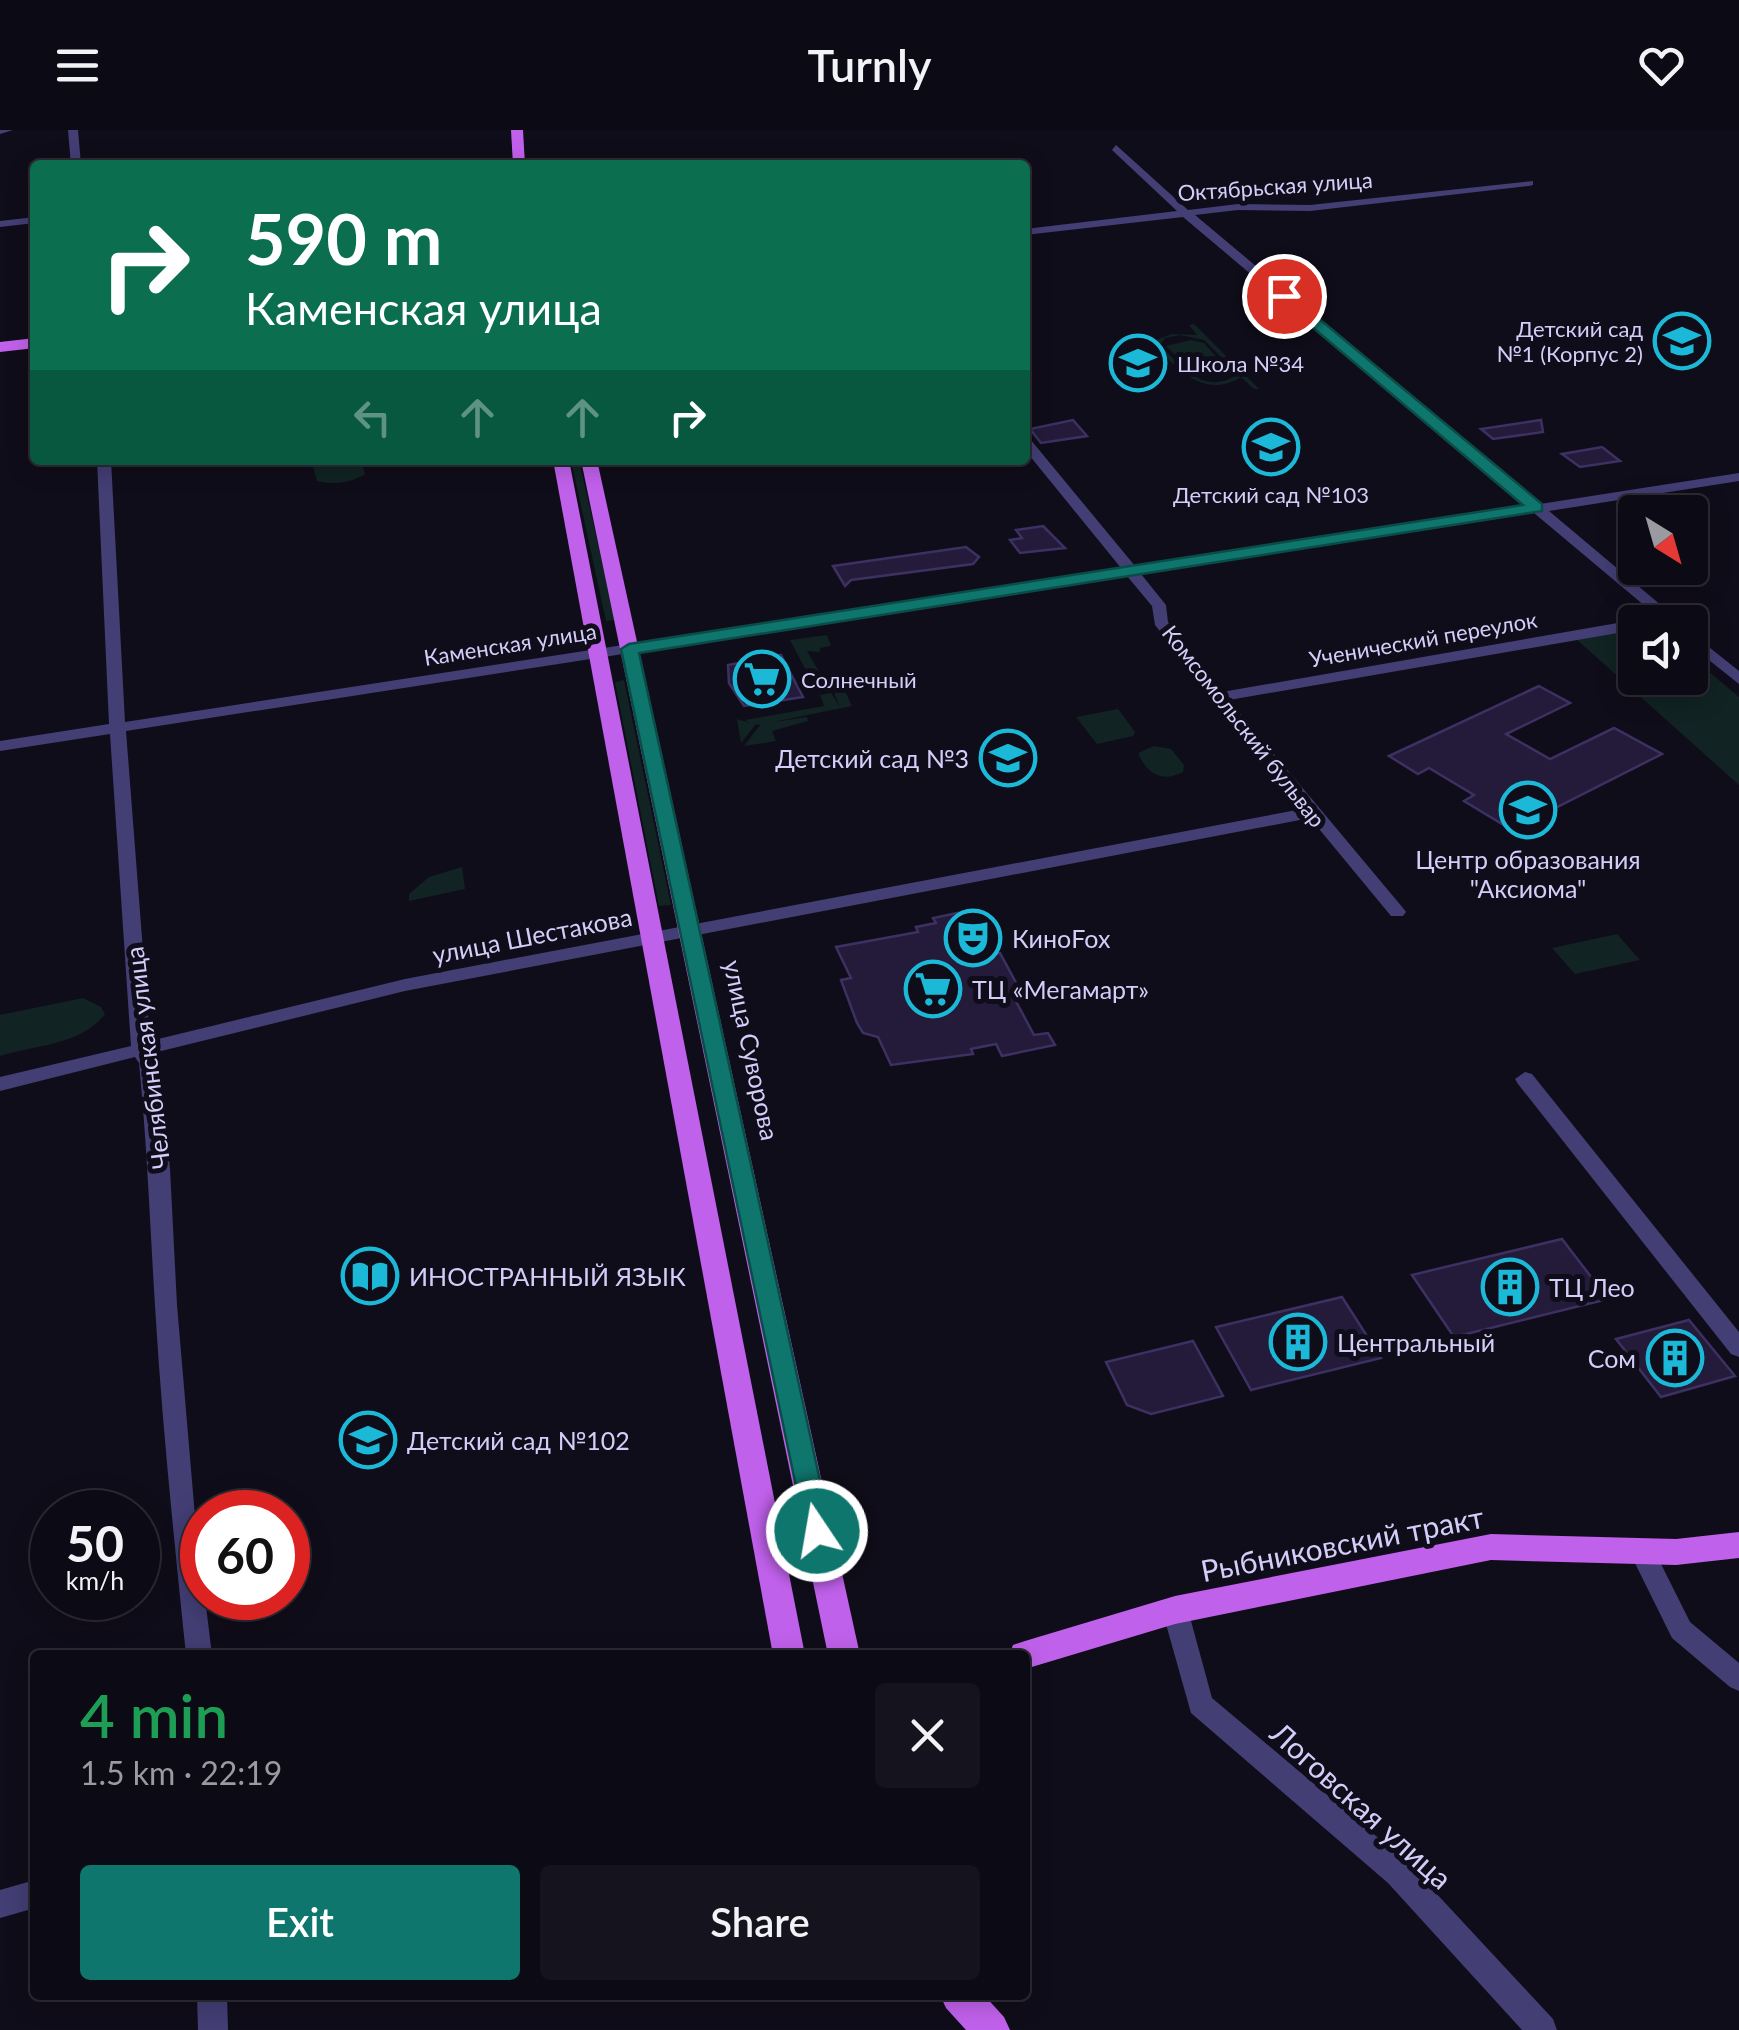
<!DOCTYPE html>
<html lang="en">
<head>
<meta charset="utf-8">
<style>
  :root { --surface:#0c0a14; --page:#15131d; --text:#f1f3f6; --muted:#9a9aa0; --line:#2c2b34; --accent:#0f766e }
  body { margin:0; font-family:Lato,sans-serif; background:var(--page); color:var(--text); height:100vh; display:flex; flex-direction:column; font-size:38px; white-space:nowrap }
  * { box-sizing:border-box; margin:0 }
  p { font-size:32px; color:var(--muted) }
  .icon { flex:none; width:55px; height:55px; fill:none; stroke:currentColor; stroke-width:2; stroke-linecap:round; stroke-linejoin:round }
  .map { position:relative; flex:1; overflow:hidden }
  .side { position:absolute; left:30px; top:1520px; width:1000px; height:350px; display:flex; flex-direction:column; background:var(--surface); border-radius:10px; box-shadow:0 5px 25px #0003,0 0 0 2px var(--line) }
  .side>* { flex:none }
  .guide { position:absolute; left:30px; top:30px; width:1000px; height:305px; border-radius:10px; box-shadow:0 5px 25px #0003,0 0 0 2px var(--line); background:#0b6e4f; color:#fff; overflow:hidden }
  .needle { width:65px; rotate:143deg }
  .controls { position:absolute; left:1618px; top:365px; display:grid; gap:20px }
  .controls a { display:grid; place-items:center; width:90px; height:90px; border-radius:10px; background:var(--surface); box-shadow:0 5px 25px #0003,0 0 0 2px var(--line); font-size:50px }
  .speed { position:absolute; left:30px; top:1360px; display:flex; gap:20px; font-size:50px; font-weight:700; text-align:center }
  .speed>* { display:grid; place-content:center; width:130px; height:130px; border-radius:50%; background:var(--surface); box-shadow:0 5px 25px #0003,0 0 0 2px var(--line); line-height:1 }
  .speed small { font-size:25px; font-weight:400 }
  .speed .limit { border:15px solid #d22; background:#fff; color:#111 }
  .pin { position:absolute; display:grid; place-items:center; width:85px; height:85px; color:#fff; margin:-42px; border:5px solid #fff; border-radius:50%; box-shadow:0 2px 10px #0007 }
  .me { position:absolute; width:110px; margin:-55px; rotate:348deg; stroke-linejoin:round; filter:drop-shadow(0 0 8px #0008) }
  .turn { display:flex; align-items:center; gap:35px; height:210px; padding:0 50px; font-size:45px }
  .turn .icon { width:130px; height:130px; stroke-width:2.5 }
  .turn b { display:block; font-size:70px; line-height:85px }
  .lanes { display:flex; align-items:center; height:95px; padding:0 50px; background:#0003; justify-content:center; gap:50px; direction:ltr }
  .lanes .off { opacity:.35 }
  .round { display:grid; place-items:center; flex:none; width:105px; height:105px; border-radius:10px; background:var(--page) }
  .overview { display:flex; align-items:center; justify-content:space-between; height:170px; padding:0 50px }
  h1 { font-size:60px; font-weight:600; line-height:75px; color:#1e9e55 }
  .button { display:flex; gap:20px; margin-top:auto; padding:20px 50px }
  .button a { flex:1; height:115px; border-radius:10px; background:var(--accent); color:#fff; font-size:40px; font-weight:600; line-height:115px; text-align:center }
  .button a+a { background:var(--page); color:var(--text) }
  header { display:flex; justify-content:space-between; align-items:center; height:130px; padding:0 50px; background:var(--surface); font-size:45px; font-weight:600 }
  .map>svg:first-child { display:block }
  .green { fill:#112323; fill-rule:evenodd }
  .building { fill:#231b39; stroke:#3d3062; stroke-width:2.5 }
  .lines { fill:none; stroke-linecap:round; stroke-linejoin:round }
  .minor { fill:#433e74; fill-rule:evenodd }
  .major { fill:#c061eb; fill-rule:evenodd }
  .route { fill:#0f766e; stroke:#0a4d48; stroke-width:2.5 }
  .labels { text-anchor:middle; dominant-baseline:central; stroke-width:10; stroke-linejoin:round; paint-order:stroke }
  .far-street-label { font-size:22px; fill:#d4cdf9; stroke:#100d1a }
  .far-poi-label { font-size:22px; fill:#d4cdf9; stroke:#100d1a; text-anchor:start }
  .poi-label { font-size:25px; fill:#d4cdf9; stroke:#100d1a; text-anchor:start }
  .street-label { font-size:25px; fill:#d4cdf9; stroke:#100d1a }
  .near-street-label { font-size:30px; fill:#d4cdf9; stroke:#100d1a }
</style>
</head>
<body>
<header><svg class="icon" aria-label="menu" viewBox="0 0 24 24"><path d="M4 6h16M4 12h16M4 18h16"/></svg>Turnly<svg class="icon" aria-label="heart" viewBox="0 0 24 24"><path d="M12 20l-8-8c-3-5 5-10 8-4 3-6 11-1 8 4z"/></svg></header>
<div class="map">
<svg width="1739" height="1900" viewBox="0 0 1739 1900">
  <rect width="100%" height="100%" fill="#100d1a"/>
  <g class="green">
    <path d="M1194,194l65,65h-5l-13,-12c-40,25 -69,-14 -94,-40l9,3 16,-6 25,1 -8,-10zM1180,205l24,5 32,32 -1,4c-32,19 -54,-10 -75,-31l5,-7z"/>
    <polygon points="1191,210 1204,213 1225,237 1191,241 1166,216"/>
    <path d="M311,330h50l4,14c-14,9 -32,11 -48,7z"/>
    <polygon points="571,330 579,330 615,490 606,491"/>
    <polygon points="1635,498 1635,548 1690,548 1690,526 1739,567 1739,655 1575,508"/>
    <polygon points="827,505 831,516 820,518 820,522 807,521 830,561 818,563 790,510"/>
    <polygon points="624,550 671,775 659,776 615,552"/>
    <polygon points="845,561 852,576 773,592 807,587 808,591 772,601 776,611 744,616 760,595 756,594 741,613 737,589 750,593 745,590 824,576 820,565 831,563 840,577 834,563"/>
    <polygon points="1118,579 1135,602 1133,606 1097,614 1076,587"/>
    <path d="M1154,616l17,3 13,16 -1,7c-21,11 -36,2 -45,-19z"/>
    <polygon points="462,737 465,759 409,771 409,764 429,747"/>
    <polygon points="1617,804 1640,830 1575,844 1552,818"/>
    <path d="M83,868l18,9 4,7c-23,31 -70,31 -105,42v-41z"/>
  </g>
  <g class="building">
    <polygon points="1073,290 1087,306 1041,313 1030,299"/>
    <polygon points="1541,290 1543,302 1493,309 1481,299"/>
    <polygon points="1602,317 1620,331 1580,337 1562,324"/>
    <polygon points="1043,396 1065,418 1020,423 1010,410 1022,408 1016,400"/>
    <polygon points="966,417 979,427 973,434 851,450 845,456 833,436"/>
    <polygon points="781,525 803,567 744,576 729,553 728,535"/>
    <polygon points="1539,556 1570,573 1506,604 1550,629 1614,598 1662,624 1512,700 1464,671 1474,665 1429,638 1418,644 1389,626"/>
    <polygon points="967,781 990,824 1000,823 1021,862 1012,864 1034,905 1048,903 1055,915 1002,926 996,914 971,919 973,924 891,935 878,907 863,903 857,893 841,850 851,848 836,817 918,802 916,797 936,793 933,788"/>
    <polygon points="1562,1109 1608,1169 1454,1207 1412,1145"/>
    <polygon points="1342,1167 1381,1228 1251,1260 1216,1197"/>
    <polygon points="1689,1190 1735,1246 1661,1267 1616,1209"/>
    <polygon points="1193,1211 1223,1266 1151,1284 1127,1275 1106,1232"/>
  </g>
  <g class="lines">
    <g class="minor">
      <polygon points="0,0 13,0 0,4"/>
      <polygon points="68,0 78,0 81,35 71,35"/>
      <path d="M1116,15l72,65 50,-6 72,1 223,-24v4l-4,1 -219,25 -72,-1 -43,5 345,289 199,-31v8l-190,30 132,111h-17l-130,-109 -393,61 25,31 2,17 54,70 413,-72 5,2h-5v8l-406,70 174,208 3,4 -3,4h-12l-81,-98 -905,173 -252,62 6,10 11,106 7,136 25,293h3l7,57h-26c-12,-116 -24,-232 -31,-349 -5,-81 -8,-162 -16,-243l-4,-6 -135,34v-14l131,-31 -21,-312 -110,17v-10l109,-17 -12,-264h14l14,262 996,-154 -96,-118v-12l5,1 105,127 391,-60 -343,-289 -158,18v-6l152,-18 -65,-61zM1127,446l25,30 3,19 147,184 -897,170 -255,62 -24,-310z"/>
      <polygon points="35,87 35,93 0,97 0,91"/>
      <polygon points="1690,502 1739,541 1739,554 1690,515"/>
      <polygon points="1525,942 1532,944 1739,1202 1739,1227 1731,1224 1518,954 1515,949"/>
      <polygon points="1641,1409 1650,1412 1690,1492 1739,1533 1739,1561 1730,1557 1672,1508 1628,1419 1632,1412"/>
      <polygon points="1175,1469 1184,1472 1188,1480 1212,1568 1408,1733 1553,1889 1557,1900 1522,1900 1388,1753 1191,1583 1162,1480 1166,1472"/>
      <polygon points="35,1750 35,1778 0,1788 0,1760"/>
      <polygon points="197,1865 227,1865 228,1900 198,1900"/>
    </g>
    <g class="major">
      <polygon points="511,0 523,0 525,35 513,35"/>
      <polygon points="35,208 35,218 0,222 0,212"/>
      <polygon points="553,330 569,330 805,1525 773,1525"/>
      <polygon points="581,330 597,330 860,1525 828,1525"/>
      <polygon points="1739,1402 1739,1428 1676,1435 1491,1430 1175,1494 1025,1539 1025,1525 1009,1525 1013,1515 1025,1511 1175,1466 1491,1404 1676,1409"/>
      <polygon points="940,1865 984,1865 1004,1887 1010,1900 966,1900 946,1878"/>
    </g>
  </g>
  <polygon class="route" points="1279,163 1288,163 1542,374 1542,381 639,523 831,1401 827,1409 817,1413 807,1409 621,519 629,514 1523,375 1279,169"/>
  <defs>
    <g id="school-ring" transform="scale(2.875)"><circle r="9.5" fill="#100d1a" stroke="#1bb9d7" stroke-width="1.5"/><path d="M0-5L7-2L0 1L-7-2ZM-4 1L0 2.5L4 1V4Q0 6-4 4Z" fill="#1bb9d7"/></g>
    <g id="supermarket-ring" transform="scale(2.875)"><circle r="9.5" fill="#100d1a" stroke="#1bb9d7" stroke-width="1.5"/><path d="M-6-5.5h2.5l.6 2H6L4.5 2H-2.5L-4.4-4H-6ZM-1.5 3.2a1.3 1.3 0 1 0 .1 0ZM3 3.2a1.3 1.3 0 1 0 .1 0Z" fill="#1bb9d7"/></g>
    <g id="theatre-ring" transform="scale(2.875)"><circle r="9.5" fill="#100d1a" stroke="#1bb9d7" stroke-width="1.5"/><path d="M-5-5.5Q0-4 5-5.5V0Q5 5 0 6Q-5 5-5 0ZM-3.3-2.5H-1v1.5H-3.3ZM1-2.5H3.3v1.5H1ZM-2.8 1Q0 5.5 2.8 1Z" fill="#1bb9d7"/></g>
    <g id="library-ring" transform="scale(2.875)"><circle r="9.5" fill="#100d1a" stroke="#1bb9d7" stroke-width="1.5"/><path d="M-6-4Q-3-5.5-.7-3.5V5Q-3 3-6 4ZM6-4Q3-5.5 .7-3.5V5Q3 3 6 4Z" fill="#1bb9d7"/></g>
    <g id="building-ring" transform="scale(2.875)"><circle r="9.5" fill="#100d1a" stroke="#1bb9d7" stroke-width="1.5"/><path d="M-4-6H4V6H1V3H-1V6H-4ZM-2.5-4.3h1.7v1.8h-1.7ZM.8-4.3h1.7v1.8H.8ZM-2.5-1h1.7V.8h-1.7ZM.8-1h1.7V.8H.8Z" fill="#1bb9d7"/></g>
  </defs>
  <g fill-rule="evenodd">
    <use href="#school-ring" x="1682" y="211"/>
    <use href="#school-ring" x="1138" y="233"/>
    <use href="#school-ring" x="1271" y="317"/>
    <use href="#supermarket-ring" x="762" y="549"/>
    <use href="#school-ring" x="1008" y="628"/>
    <use href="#school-ring" x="1528" y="680"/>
    <use href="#theatre-ring" x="973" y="808"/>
    <use href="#supermarket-ring" x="933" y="859"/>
    <use href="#library-ring" x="370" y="1146"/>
    <use href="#building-ring" x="1510" y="1157"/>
    <use href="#building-ring" x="1298" y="1212"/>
    <use href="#building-ring" x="1675" y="1228"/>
    <use href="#school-ring" x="368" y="1310"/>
  </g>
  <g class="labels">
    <g class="far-street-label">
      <text transform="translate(1275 56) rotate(-4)">Октябрьская улица</text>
      <text transform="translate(1423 509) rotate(-10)">Ученический переулок</text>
      <text transform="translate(510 514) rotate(-9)">Каменская улица</text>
      <text transform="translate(1244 596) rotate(52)">Комсомольский бульвар</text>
    </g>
    <g class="far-poi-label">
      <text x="1643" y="198" text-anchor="end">Детский сад<tspan x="1643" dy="25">№1 (Корпус 2)</tspan></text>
      <text x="1177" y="233">Школа №34</text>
      <text x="1271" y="364" text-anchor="middle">Детский сад №103</text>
      <text x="801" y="549">Солнечный</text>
    </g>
    <g class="poi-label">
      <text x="969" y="628" text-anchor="end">Детский сад №3</text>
      <text x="1528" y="729" text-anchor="middle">Центр образования<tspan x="1528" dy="29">"Аксиома"</tspan></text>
      <text x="1012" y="808">КиноFox</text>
      <text x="972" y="859">ТЦ «Мегамарт»</text>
      <text x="409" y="1146">ИНОСТРАННЫЙ ЯЗЫК</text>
      <text x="1549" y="1157">ТЦ Лео</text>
      <text x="1337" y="1212">Центральный</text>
      <text x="1636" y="1228" text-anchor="end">Сом</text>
      <text x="407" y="1310">Детский сад №102</text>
    </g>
    <g class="street-label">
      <text transform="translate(532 805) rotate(-11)">улица Шестакова</text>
      <text transform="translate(752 920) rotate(78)">улица Суворова</text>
      <text transform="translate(147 928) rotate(-97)">Челябинская улица</text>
    </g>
    <g class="near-street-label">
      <text transform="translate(1342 1413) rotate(-11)">Рыбниковский тракт</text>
      <text transform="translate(1362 1675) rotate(42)">Логовская улица</text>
    </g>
  </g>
</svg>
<div class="controls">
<a><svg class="needle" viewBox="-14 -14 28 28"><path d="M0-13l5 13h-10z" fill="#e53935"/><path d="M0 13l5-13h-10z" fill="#9a9aa0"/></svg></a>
<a><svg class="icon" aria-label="sound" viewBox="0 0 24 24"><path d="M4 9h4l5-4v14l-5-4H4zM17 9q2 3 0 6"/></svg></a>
</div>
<div class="speed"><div>50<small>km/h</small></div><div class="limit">60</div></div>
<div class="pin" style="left:1284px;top:166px;background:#d93025"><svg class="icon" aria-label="arrive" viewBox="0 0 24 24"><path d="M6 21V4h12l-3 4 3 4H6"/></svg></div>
<svg class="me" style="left:817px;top:1401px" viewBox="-20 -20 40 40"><circle r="17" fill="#0f766e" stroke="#fff" stroke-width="3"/><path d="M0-11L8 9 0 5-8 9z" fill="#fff"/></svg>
<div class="guide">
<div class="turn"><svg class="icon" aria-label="right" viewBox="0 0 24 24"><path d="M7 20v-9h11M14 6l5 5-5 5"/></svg><div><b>590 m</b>Каменская улица</div></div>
<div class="lanes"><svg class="icon off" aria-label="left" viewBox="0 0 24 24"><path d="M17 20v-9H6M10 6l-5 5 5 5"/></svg><svg class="icon off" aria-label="ahead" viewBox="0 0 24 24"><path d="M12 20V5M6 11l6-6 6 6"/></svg><svg class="icon off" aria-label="ahead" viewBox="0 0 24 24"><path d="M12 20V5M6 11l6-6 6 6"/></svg><svg class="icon" aria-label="right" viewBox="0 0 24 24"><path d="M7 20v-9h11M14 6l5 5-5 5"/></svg></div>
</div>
<section class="side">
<div class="overview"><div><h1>4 min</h1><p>1.5 km · 22:19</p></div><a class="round"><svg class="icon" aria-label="close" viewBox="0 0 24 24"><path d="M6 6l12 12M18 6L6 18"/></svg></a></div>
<div class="button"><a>Exit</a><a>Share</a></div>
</section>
</div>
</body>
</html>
